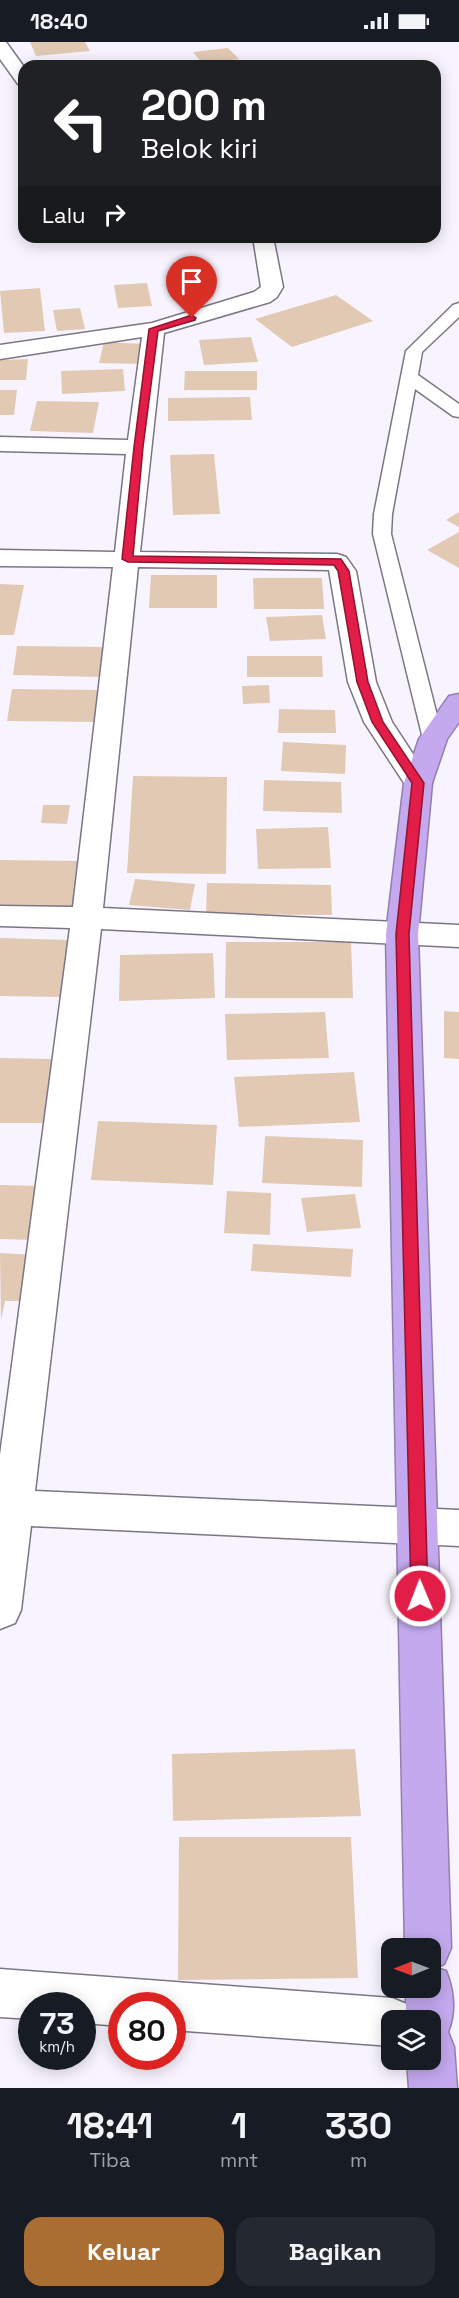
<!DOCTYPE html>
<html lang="id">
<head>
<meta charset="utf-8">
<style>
  :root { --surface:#171b24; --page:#242831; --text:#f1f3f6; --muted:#9ea1a6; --accent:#ab6e32 }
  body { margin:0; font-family:"Space Grotesk",sans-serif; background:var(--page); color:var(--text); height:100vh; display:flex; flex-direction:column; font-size:22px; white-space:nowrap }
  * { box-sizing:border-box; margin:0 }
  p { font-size:20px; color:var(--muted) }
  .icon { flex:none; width:33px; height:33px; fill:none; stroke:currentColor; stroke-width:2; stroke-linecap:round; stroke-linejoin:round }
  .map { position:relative; height:2046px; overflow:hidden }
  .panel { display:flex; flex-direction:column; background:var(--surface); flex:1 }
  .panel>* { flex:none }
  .hud { position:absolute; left:18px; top:18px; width:423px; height:183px; border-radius:18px; box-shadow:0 3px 15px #0003; background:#202124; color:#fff; overflow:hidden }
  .needle { width:39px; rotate:269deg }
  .tools { position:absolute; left:381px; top:1896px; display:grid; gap:12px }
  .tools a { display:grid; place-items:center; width:60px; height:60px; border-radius:12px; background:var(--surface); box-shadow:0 3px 15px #0003; font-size:30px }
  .speed { position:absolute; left:18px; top:1950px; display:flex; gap:12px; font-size:30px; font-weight:700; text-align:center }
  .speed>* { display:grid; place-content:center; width:78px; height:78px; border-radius:50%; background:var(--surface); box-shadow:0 3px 15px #0003; line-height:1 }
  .speed small { font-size:15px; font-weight:400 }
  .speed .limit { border:9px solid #d22; background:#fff; color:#111 }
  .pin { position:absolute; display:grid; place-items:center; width:51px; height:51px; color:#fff; margin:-62px -26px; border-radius:50% 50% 50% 0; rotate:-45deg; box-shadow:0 0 6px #0007 }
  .pin .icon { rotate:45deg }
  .me { position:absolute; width:66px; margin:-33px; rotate:359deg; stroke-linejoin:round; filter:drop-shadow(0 0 4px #0008) }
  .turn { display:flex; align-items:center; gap:21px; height:126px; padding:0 24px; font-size:27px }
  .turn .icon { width:78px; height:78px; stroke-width:2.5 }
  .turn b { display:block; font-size:42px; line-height:51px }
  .then { display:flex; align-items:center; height:57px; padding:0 24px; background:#0003; gap:12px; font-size:22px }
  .eta { display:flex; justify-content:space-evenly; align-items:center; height:102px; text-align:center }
  .eta b { font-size:36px; font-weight:700; line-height:42px }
  .primary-button { display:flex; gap:12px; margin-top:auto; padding:12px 24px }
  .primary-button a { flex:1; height:69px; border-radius:18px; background:var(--accent); color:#fff; font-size:24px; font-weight:700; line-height:69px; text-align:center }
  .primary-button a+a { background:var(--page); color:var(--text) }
  .status { display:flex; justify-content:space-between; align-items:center; height:42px; padding:0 30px; background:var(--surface); direction:ltr }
  .status svg { height:16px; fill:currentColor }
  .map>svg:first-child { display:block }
  .building { fill:#e2c9b4 }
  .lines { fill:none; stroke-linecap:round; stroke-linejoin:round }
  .lane-casing { stroke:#7b7683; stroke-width:3 }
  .street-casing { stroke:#7b7683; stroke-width:3 }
  .highway-casing { stroke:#927faf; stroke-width:3 }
  .lane { fill:#fff; fill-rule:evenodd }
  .street { fill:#fff; fill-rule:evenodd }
  .highway { fill:#c4a9ef; fill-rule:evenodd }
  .route { fill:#e11d48; stroke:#92132f; stroke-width:1.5 }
</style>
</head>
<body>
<div class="status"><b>18:40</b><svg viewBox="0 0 49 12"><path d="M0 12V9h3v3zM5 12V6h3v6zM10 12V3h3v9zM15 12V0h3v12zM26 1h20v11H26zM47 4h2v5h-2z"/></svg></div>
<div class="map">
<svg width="459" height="2046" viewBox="0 0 459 2046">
  <rect width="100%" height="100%" fill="#f8f4ff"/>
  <g class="building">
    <polygon points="30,0 85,0 90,9 36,14"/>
    <polygon points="228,6 239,17 203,22 193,10"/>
    <polygon points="147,241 152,264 118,266 114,243"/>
    <polygon points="40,246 45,289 4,291 0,249"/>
    <polygon points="336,253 373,279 292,305 255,277"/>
    <polygon points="80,266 85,287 57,289 53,268"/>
    <polygon points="251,295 258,320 204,323 199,298"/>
    <polygon points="104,300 146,302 142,322 99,321"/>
    <polygon points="28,317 26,338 0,338 0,318"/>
    <polygon points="123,327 125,349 62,352 61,329"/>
    <polygon points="185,329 257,329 257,348 184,348"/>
    <polygon points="0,348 17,348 14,373 0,373"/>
    <polygon points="250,355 252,378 168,379 168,356"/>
    <polygon points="37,359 99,360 93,391 30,389"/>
    <polygon points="214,412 220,472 173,473 170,413"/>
    <polygon points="459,470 459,485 446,478"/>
    <polygon points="459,490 459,526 427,508"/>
    <polygon points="151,533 217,533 217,566 149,566"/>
    <polygon points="253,536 322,536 324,567 254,567"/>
    <polygon points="0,542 24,543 14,593 0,593"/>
    <polygon points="322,573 326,597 270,599 266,575"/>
    <polygon points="17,604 106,605 102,635 13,633"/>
    <polygon points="247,614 322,614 323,635 247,635"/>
    <polygon points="269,643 270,661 243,662 242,644"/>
    <polygon points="12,647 102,648 98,680 7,679"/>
    <polygon points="279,667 335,668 336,691 278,691"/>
    <polygon points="283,700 346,703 345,732 281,729"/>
    <polygon points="133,734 227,735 226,832 127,831"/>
    <polygon points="264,738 341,740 342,771 263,769"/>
    <polygon points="43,763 70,763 67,782 41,781"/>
    <polygon points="328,785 331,826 258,827 256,787"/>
    <polygon points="0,818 83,819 78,869 0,868"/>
    <polygon points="135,837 195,842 190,868 129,863"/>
    <polygon points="207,841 331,843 332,873 206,872"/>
    <polygon points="0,896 70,898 61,955 0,954"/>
    <polygon points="226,900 351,900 353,956 225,956"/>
    <polygon points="213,911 215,956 119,959 120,913"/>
    <polygon points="444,969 459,970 459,1017 444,1016"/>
    <polygon points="325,970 329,1016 227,1018 225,972"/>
    <polygon points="0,1016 52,1017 47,1081 0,1081"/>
    <polygon points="354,1030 360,1080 239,1085 234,1035"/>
    <polygon points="98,1079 217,1083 213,1143 91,1138"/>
    <polygon points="265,1094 363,1098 362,1145 262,1141"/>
    <polygon points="0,1143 41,1144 35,1198 0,1197"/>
    <polygon points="227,1149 271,1151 270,1193 224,1191"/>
    <polygon points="355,1152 361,1186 307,1190 301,1156"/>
    <polygon points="253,1202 353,1207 351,1235 251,1229"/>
    <polygon points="0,1211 35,1213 28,1259 5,1259 1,1278"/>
    <polygon points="355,1707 361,1774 173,1779 172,1712"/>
    <polygon points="179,1795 351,1795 358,1936 178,1938"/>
  </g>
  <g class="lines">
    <g class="lane-casing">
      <polygon id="lane" points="459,261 459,275 422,310 418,333 459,362 459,375 453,374 415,347 392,472 391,492 443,697 440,701 433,703 426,701 423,697 373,492 374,472 406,309 453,263"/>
    </g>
    <g class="street-casing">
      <g id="street">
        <polygon points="0,0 6,0 24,25 24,43 18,42 0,17"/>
        <polygon points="253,195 273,195 283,245 277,255 270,260 164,291 140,510 337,512 346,515 356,529 376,640 392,680 432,741 428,747 418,750 408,747 364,680 348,640 329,528 138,525 103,866 459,883 459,905 101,887 35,1449 459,1468 459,1504 31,1484 21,1568 15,1581 0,1587 0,1413 70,886 0,884 0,864 73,865 113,525 0,524 0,508 115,510 126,412 0,409 0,395 128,398 142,295 0,317 0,303 152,281 254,250 261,245"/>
        <polygon points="0,1927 392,1956 409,1963 415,1978 392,1978 392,2004 172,1988 172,1964 122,1964 122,1984 82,1981 82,1964 32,1964 32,1977 0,1975"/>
      </g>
    </g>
    <g class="highway-casing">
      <path id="highway" d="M459,652v28l-12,17 -15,44 -14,151 33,1014 -7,16 -8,4 10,3c8,20 10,41 2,61l6,15 3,41h-48l-2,-28h23v-40h-24v-32h24v-40h-25l-19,-1014 18,-151 15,-44 30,-43z"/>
    </g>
    <use href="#lane" class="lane"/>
    <use href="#street" class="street"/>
    <use href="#highway" class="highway"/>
  </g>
  <polygon class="route" points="192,273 196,276 195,278 158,289 143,405 133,514 341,517 349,529 368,640 383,680 424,741 409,892 428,1554 426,1560 420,1562 414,1560 411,1554 396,892 412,741 372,680 357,640 338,529 334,523 128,520 122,517 134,405 149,287"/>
</svg>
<div class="tools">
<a><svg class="needle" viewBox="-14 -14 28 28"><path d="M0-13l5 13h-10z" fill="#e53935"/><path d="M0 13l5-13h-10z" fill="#9ea1a6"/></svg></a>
<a><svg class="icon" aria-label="layers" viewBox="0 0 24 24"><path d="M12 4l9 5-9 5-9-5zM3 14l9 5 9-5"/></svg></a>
</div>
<div class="speed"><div>73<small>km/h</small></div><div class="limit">80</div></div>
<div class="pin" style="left:192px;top:276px;background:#d93025"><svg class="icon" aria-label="arrive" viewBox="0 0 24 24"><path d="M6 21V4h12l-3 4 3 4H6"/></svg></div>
<svg class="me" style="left:420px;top:1554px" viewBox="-20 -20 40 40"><circle r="17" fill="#e11d48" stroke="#fff" stroke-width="3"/><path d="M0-11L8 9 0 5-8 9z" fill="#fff"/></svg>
<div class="hud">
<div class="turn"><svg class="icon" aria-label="left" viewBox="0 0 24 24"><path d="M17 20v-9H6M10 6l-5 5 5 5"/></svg><div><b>200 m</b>Belok kiri</div></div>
<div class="then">Lalu<svg class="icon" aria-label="right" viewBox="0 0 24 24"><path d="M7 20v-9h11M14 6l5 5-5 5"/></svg></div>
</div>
</div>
<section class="panel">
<div class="eta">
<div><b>18:41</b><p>Tiba</p></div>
<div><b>1</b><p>mnt</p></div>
<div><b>330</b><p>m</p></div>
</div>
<div class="primary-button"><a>Keluar</a><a>Bagikan</a></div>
</section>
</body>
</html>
